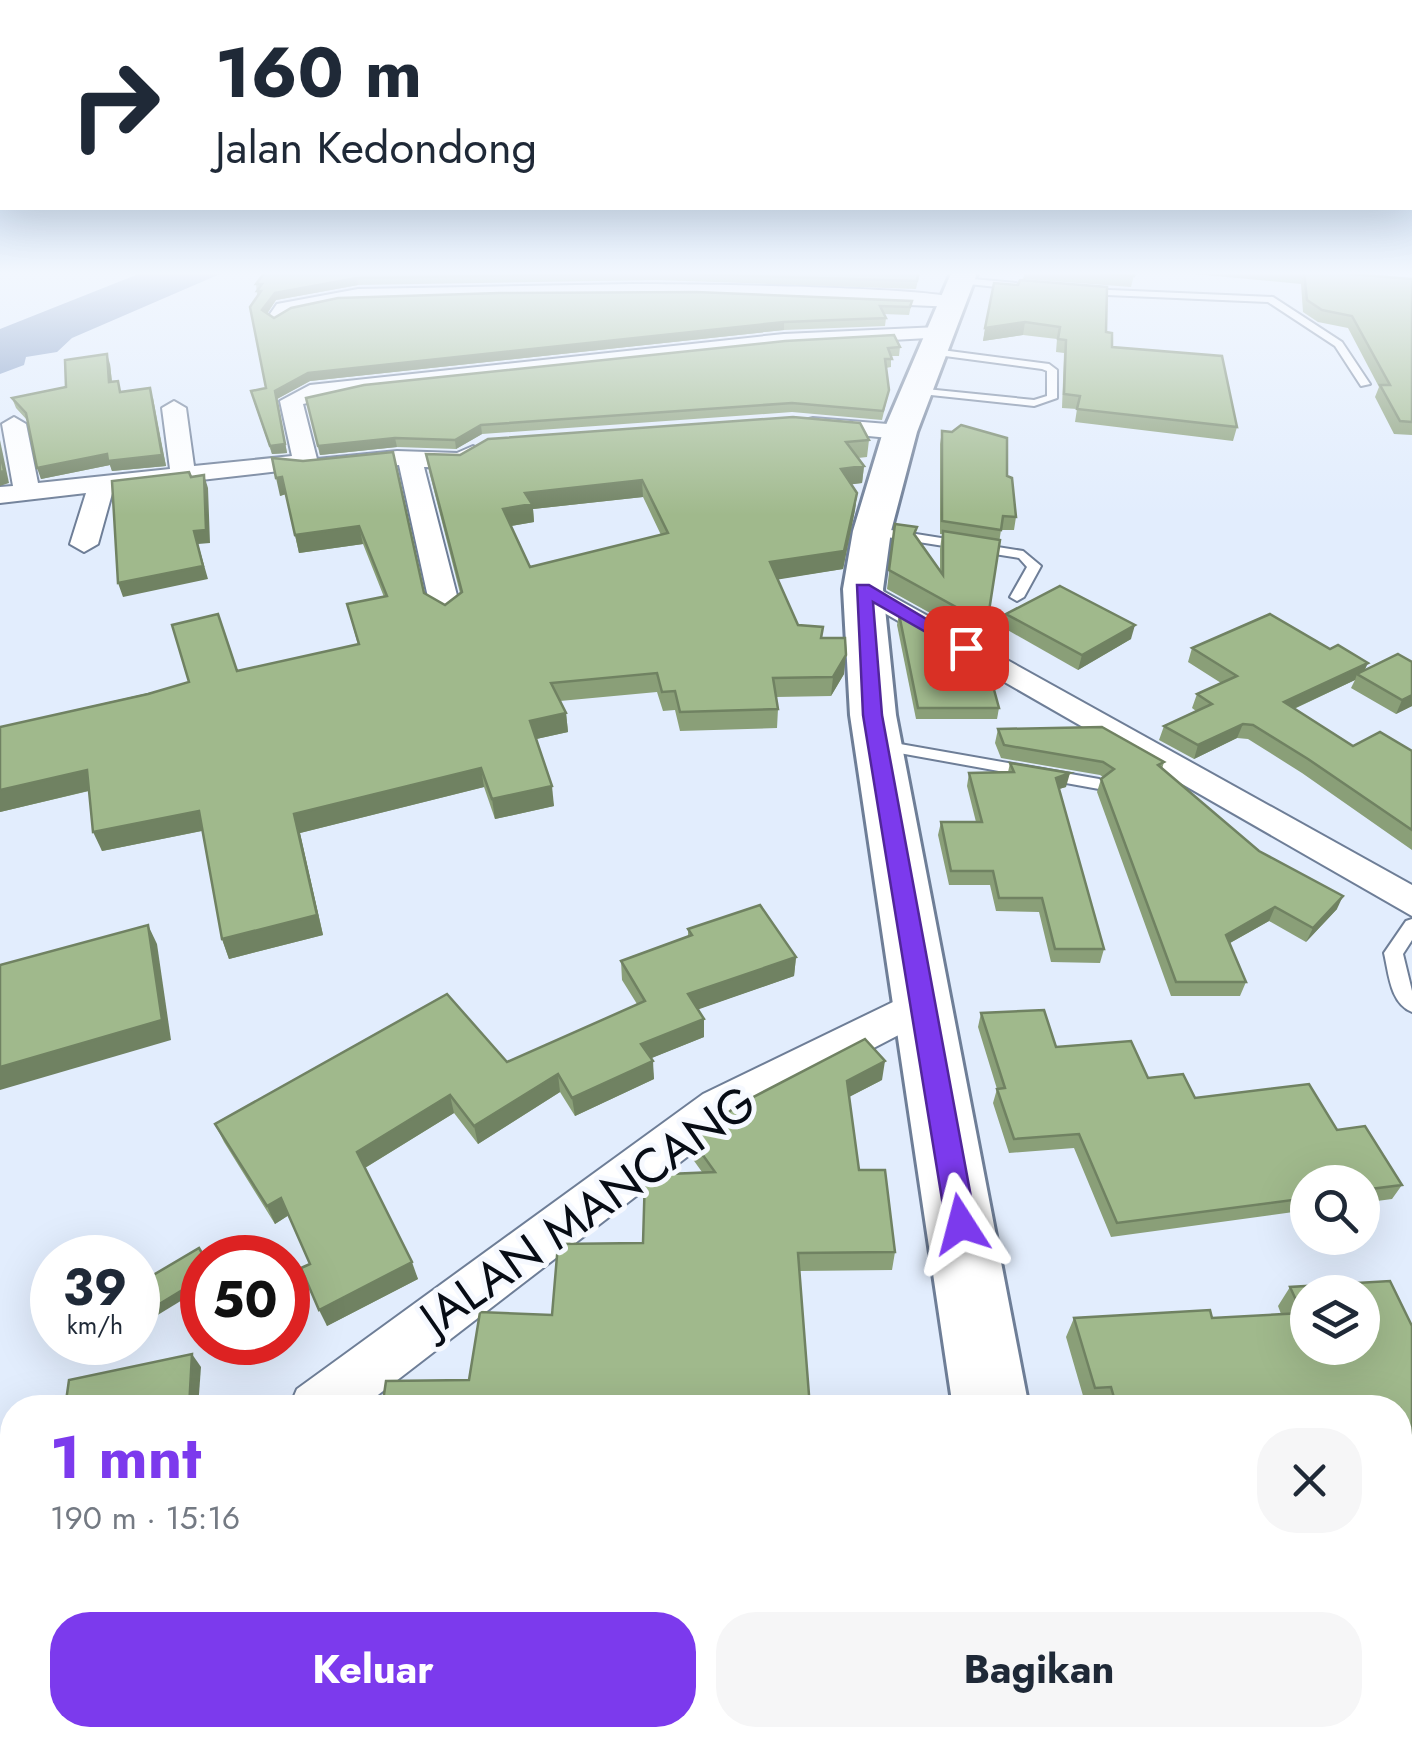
<!DOCTYPE html>
<html lang="id">
<head>
<meta charset="utf-8">
<style>
  :root { --surface:#fff; --page:#f6f6f7; --text:#1f2937; --muted:#747a83; --accent:#7c3aed }
  body { margin:0; font-family:Jost,sans-serif; background:var(--page); color:var(--text); height:100vh; display:flex; flex-direction:column; font-size:38px; white-space:nowrap }
  * { box-sizing:border-box; margin:0 }
  p { font-size:32px; color:var(--muted) }
  .icon { flex:none; width:55px; height:55px; fill:none; stroke:currentColor; stroke-width:2; stroke-linecap:round; stroke-linejoin:round }
  .map { position:relative; flex:1; overflow:hidden }
  .details { position:absolute; left:0px; top:1395px; width:1412px; height:352px; display:flex; flex-direction:column; background:var(--surface); border-radius:40px 40px 0 0; box-shadow:0 10px 40px #0002 }
  .details>* { flex:none }
  .top-card { position:absolute; left:0px; top:0px; width:1412px; height:210px; box-shadow:0 10px 40px #0002; background:#fff; color:var(--text); overflow:hidden }
  .controls { position:absolute; left:1290px; top:1165px; display:grid; gap:20px }
  .controls a { display:grid; place-items:center; width:90px; height:90px; border-radius:50%; background:var(--surface); box-shadow:0 10px 40px #0002; font-size:50px }
  .speed { position:absolute; left:30px; top:1235px; display:flex; gap:20px; font-size:50px; font-weight:700; text-align:center }
  .speed>* { display:grid; place-content:center; width:130px; height:130px; border-radius:50%; background:var(--surface); box-shadow:0 10px 40px #0002; line-height:1 }
  .speed small { font-size:25px; font-weight:400 }
  .speed .limit { border:15px solid #d22; background:#fff; color:#111 }
  .pin { position:absolute; display:grid; place-items:center; width:85px; height:85px; color:#fff; margin:-42px; border-radius:20px; box-shadow:0 5px 15px #0006 }
  .me { position:absolute; width:110px; margin:-55px; rotate:351deg; stroke-linejoin:round; filter:drop-shadow(0 0 8px #0008) }
  .turn { display:flex; align-items:center; gap:35px; height:210px; padding:0 50px; font-size:45px }
  .turn .icon { width:130px; height:130px; stroke-width:2.5 }
  .turn b { display:block; font-size:70px; line-height:85px }
  .round { display:grid; place-items:center; flex:none; width:105px; height:105px; border-radius:40px; background:var(--page) }
  .summary { display:flex; align-items:center; justify-content:space-between; height:170px; padding:0 50px }
  h1 { font-size:60px; font-weight:700; line-height:75px; color:var(--accent) }
  .action { display:flex; gap:20px; margin-top:auto; padding:20px 50px }
  .action a { flex:1; height:115px; border-radius:40px; background:var(--accent); color:#fff; font-size:40px; font-weight:700; line-height:115px; text-align:center }
  .action a+a { background:var(--page); color:var(--text) }
  .map>svg:first-child { display:block }
  .water { fill:#7f99c2 }
  .lines { fill:none; stroke-linecap:round; stroke-linejoin:round }
  .service-casing { stroke:#6e7e97; stroke-width:4 }
  .minor-casing { stroke:#6e7e97; stroke-width:4 }
  .secondary-casing { stroke:#6e7e97; stroke-width:6 }
  .service { fill:#fff; fill-rule:evenodd }
  .minor { fill:#fff; fill-rule:evenodd }
  .secondary { fill:#fff; fill-rule:evenodd }
  .wall { fill:#8a9f78; fill-rule:evenodd }
  .shaded-wall { fill:#708262 }
  .building { fill:#a0b98c; stroke:#708262; stroke-width:2.5; fill-rule:evenodd }
  .route { fill:#7c3aed; stroke:#51269a; stroke-width:2.5 }
  .labels { text-anchor:middle; dominant-baseline:central; stroke-width:10; stroke-linejoin:round; paint-order:stroke }
  .near-street-label { font-size:48px; fill:#070c15; stroke:#f6f9ff }
</style>
</head>
<body>
<div class="map">
<svg width="1412" height="1746" viewBox="0 0 1412 1746">
  <rect width="100%" height="100%" fill="#e2edfd"/>
  <polygon class="water" points="146,271 227,271 72,338 57,352 26,357 24,365 0,374 0,329"/>
  <g class="lines">
    <g class="service-casing">
      <g id="service">
        <polygon points="962,278 1016,283 1021,286 1016,289 959,283"/>
        <polygon points="1087,289 1273,297 1342,342 1370,384 1361,386 1335,346 1268,302 1084,294 1082,292"/>
        <polygon points="934,349 1049,364 1057,370 1057,398 1034,406 912,393 911,391 916,388 1034,400 1047,396 1047,371 1042,369 930,354 929,352"/>
        <polygon points="872,527 1023,551 1041,566 1024,597 1017,601 1010,597 1027,567 1019,558 868,534 866,531"/>
        <polygon points="883,741 1099,779 1107,784 1099,789 877,749 875,746 877,743"/>
        <path d="M1412,919v21l-9,14 9,37v21c-22,-9 -23,-38 -28,-59l22,-32z"/>
      </g>
    </g>
    <g class="minor-casing">
      <g id="minor">
        <path d="M631,284c43,0 318,2 335,17l-10,6 -260,-11 -196,1 -161,5 -48,10 -13,11 -10,-6 9,-13 81,-15z"/>
        <polygon points="939,327 949,333 946,337 784,346 365,390 303,404 317,459 397,451 457,453 473,446 485,453 463,468 424,467 461,611 446,620 431,611 399,465 307,474 288,470 113,490 98,544 84,552 70,544 86,493 0,503 0,487 13,486 2,424 14,417 26,424 38,483 170,469 162,408 174,401 186,408 194,466 292,456 280,401 310,385 784,334"/>
        <polygon points="813,418 900,425 912,432 900,439 805,430 805,420"/>
        <polygon points="863,580 1412,885 1412,916 853,595 849,589 853,583"/>
        <polygon points="924,987 939,992 945,1003 939,1014 735,1120 361,1408 289,1408 297,1389 703,1094"/>
        <polygon points="124,1735 188,1735 185,1746 121,1746"/>
      </g>
    </g>
    <g class="secondary-casing">
      <g id="secondary">
        <polygon points="952,271 978,271 917,432 891,531 883,589 896,715 1029,1408 953,1408 850,715 843,589 853,531 883,432"/>
        <polygon points="1003,1735 1093,1735 1096,1746 1006,1746"/>
      </g>
    </g>
    <use href="#service" class="service"/>
    <use href="#minor" class="minor"/>
    <use href="#secondary" class="secondary"/>
  </g>
  <g class="wall">
    <polygon points="266,271 920,271 916,289 657,280 358,285 276,300 267,314 274,318 912,301 909,315 884,314 886,318 885,326 784,330 310,381 277,399 287,453 272,454 253,399 266,388 256,284"/>
    <polygon points="1025,271 1135,271 1131,287 1023,279"/>
    <polygon points="1161,271 1314,271 1412,279 1412,435 1394,434 1375,397 1379,387 1348,328 1318,322 1303,312 1301,284"/>
    <polygon points="1370,271 1412,271 1412,272"/>
    <polygon points="994,283 1106,332 1112,347 1237,427 1233,441 1075,422 1077,409 1062,408 1064,353 1056,352 1057,339 1023,335 983,341"/>
    <polygon points="900,347 899,356 891,356 891,367 886,368 889,390 882,420 792,412 482,434 456,449 397,447 320,455 306,398"/>
    <polygon points="110,364 112,382 122,392 153,398 166,466 112,471 110,465 41,479 27,420 16,408 12,398 66,387"/>
    <polygon points="942,431 1007,476 1016,517 1014,530 1001,530 984,643 887,589 895,524 916,537 940,570 940,549 942,534 940,534 940,444"/>
    <path d="M869,440l-2,17 -9,1 6,8 -2,17 -11,1 6,9 -2,17 -12,59 -66,10 21,46 24,13 22,36 -13,22 -55,1 2,12 -1,19 -97,3 -5,-21 -12,1 -6,-19 -97,9 6,12 2,19 -32,7 18,67 -59,13 -11,-32 -184,46 23,102 -94,24 -7,-20 -20,-108 -100,20 -13,-60 -89,21v-85l358,-82 -11,-41 37,-7 -21,-53 -64,9 -13,-59 -6,2 23,-35 121,132 21,12 15,-12 -31,-122 -3,-17 34,1zM643,497l18,38 -131,32 -19,-41 23,-4 -1,-13z"/>
    <polygon points="899,614 999,708 997,719 916,719 897,625"/>
    <polygon points="1006,614 1131,639 1078,670 1004,628"/>
    <polygon points="1192,648 1365,670 1412,662 1412,706 1396,714 1351,688 1355,680 1294,709 1353,746 1412,751 1412,850 1302,773 1248,739 1237,738 1194,759 1159,740 1164,726 1196,711 1192,708 1197,694 1221,683 1188,662"/>
    <polygon points="998,729 1164,762 1162,769 1259,851 1337,909 1306,942 1269,921 1230,943 1246,982 1240,996 1171,996 1097,792 1101,779 1103,777 1100,775 1001,758 995,743"/>
    <polygon points="1010,763 1066,787 1059,789 1104,949 1100,963 1051,962 1039,912 996,911 990,885 949,885 938,835 941,822 976,822 967,786 969,773 1008,772"/>
    <polygon points="688,929 796,957 794,976 698,1009 704,1037 651,1058 654,1079 575,1116 560,1092 478,1144 454,1113 365,1168 418,1279 327,1326 310,1264 289,1215 275,1224 224,1142 215,1124 507,1062 637,1004 622,980 621,961 688,936"/>
    <polygon points="981,1013 1056,1047 1148,1078 1195,1098 1337,1130 1402,1185 1392,1199 1362,1203 1362,1182 1308,1182 1308,1210 1111,1237 1074,1148 1009,1153 993,1103 997,1089 978,1027"/>
    <polygon points="882,1080 849,1097 859,1170 895,1252 892,1270 800,1271 469,1380 643,1243 702,1172 692,1158 692,1140"/>
    <polygon points="1290,1287 1412,1326 1412,1590 1400,1590 1400,1408 1102,1408 1102,1405 1086,1406 1066,1337 1074,1318 1212,1318 1281,1314 1278,1306"/>
    <polygon points="491,1735 557,1735 557,1741 496,1744"/>
    <polygon points="1192,1735 1400,1735 1412,1746 1195,1746"/>
  </g>
  <g class="shaded-wall">
    <polygon points="357,278 358,285 276,300 264,318 262,310 275,293"/>
    <polygon points="784,322 784,330 310,381 277,399 287,453 272,454 270,446 275,391 308,373"/>
    <polygon points="1025,322 1023,335 983,341 985,328"/>
    <polygon points="107,354 110,364 113,392 109,382"/>
    <polygon points="150,388 166,466 112,471 110,465 41,479 37,468 107,454"/>
    <polygon points="481,425 482,434 456,449 455,440"/>
    <polygon points="395,438 397,447 320,455 318,446"/>
    <polygon points="0,440 9,483 0,486"/>
    <polygon points="864,466 862,483 839,486 841,469"/>
    <polygon points="204,475 208,488 210,543 198,544 208,579 123,597 118,583 194,531"/>
    <polygon points="282,477 286,494 280,496 276,478"/>
    <polygon points="642,480 643,497 533,509 534,522 505,527 503,509 525,493"/>
    <polygon points="857,493 855,510 843,569 769,581 770,562"/>
    <polygon points="359,526 363,544 299,553 295,535"/>
    <polygon points="1135,625 1131,639 1078,670 1082,655"/>
    <polygon points="846,655 844,674 831,696 833,677"/>
    <polygon points="1368,663 1362,676 1357,674 1355,680 1278,716 1284,702"/>
    <polygon points="1412,695 1412,706 1396,714 1402,700"/>
    <polygon points="566,713 568,732 532,740 530,721"/>
    <polygon points="1243,724 1237,738 1194,759 1198,745"/>
    <polygon points="481,768 484,787 300,833 323,935 229,959 222,939 294,814"/>
    <polygon points="87,770 96,789 0,812 0,790"/>
    <polygon points="1070,773 1066,787 1052,791 1056,778"/>
    <polygon points="552,786 554,806 495,819 492,799"/>
    <polygon points="199,811 206,830 102,851 93,832"/>
    <polygon points="1343,896 1337,909 1306,942 1313,928"/>
    <polygon points="1275,907 1269,921 1221,948 1226,935"/>
    <polygon points="148,925 157,944 171,1040 0,1090 0,1067"/>
    <polygon points="796,957 794,976 688,1013 688,994"/>
    <polygon points="704,1019 704,1037 642,1062 641,1044"/>
    <polygon points="653,1061 654,1079 575,1116 572,1098"/>
    <polygon points="885,1061 882,1080 845,1099 847,1081"/>
    <polygon points="558,1074 560,1092 478,1144 474,1126"/>
    <polygon points="450,1095 454,1113 363,1169 357,1152"/>
    <polygon points="281,1198 289,1215 275,1224 267,1206"/>
    <polygon points="412,1262 418,1279 327,1326 319,1310"/>
    <polygon points="202,1278 202,1288 138,1327 138,1317"/>
    <polygon points="192,1354 201,1367 198,1408 189,1408"/>
    <polygon points="12,1611 12,1637 0,1645 0,1619"/>
    <polygon points="28,1735 50,1735 48,1746 26,1746"/>
    <polygon points="479,1735 486,1735 485,1746 478,1746"/>
  </g>
  <g class="building">
    <polygon points="266,271 919,271 917,281 657,273 357,278 275,293 262,310 274,318 291,308 338,298 499,293 696,292 912,301 910,307 880,306 886,318 784,322 308,373 275,391 285,444 270,446 251,391 266,388 250,307 261,291 257,291 262,284 256,284"/>
    <polygon points="1064,271 1135,271 1134,276"/>
    <polygon points="1290,271 1314,271 1412,279 1412,422 1400,421 1380,385 1390,385 1352,316 1322,310 1307,300 1304,272"/>
    <polygon points="1020,280 1107,287 1106,332 1112,333 1112,347 1222,356 1237,427 1077,409 1080,396 1064,394 1066,340 1058,339 1060,327 1025,322 985,328 994,283 1018,285"/>
    <polygon points="894,335 900,347 888,348 892,359 885,359 889,390 883,411 792,403 481,425 455,440 395,438 318,446 306,398 364,385 785,341"/>
    <polygon points="107,354 109,382 118,381 120,392 150,388 162,455 108,461 107,454 37,468 26,413 12,398 66,387 65,360"/>
    <path d="M793,417l67,6 9,17 -23,2 18,24 -23,3 16,24 -13,58 -74,11 28,63 25,2 -2,11h24l1,17 -13,22 -60,1 5,31 -98,3 -5,-21 -13,1 -5,-19 -106,10 15,30 -36,8 22,65 -60,13 -11,-31 -187,46 23,101 -95,24 -23,-128 -106,21 -6,-62 -87,20v-63l148,-33 41,-12 -17,-57 46,-11 19,57 122,-27 -12,-40 40,-8 -28,-70 -64,9 -13,-58 -6,1 -4,-20 31,3 90,-9 31,141 21,12 17,-13 -36,-138 34,1 28,-16zM642,480l26,53 -138,34 -27,-58 29,-5 -7,-11z"/>
    <polygon points="961,425 1007,438 1007,476 1012,478 1016,517 1003,516 1001,530 942,521 942,431 952,432"/>
    <polygon points="0,449 4,471 0,472"/>
    <polygon points="189,472 191,477 204,475 206,530 194,531 203,566 118,583 112,481"/>
    <polygon points="895,524 917,527 914,534 943,575 943,531 1000,540 987,624 889,570"/>
    <polygon points="1060,586 1135,625 1082,655 1006,614"/>
    <polygon points="899,614 987,664 999,708 918,708"/>
    <polygon points="1270,614 1330,649 1338,645 1368,663 1284,702 1353,746 1380,732 1412,751 1412,830 1308,759 1253,725 1243,724 1198,745 1164,726 1212,704 1197,694 1237,676 1192,648"/>
    <polygon points="1398,654 1412,662 1412,695 1402,700 1357,674"/>
    <polygon points="1102,727 1164,762 1158,765 1259,851 1343,896 1313,928 1275,907 1226,935 1246,982 1176,982 1101,779 1114,769 1103,762 1004,745 998,729"/>
    <polygon points="1010,763 1070,773 1056,778 1104,949 1055,949 1042,898 999,898 993,871 951,871 941,822 982,822 969,773 1014,772"/>
    <polygon points="760,905 796,957 688,994 704,1019 641,1044 653,1061 572,1098 558,1074 474,1126 450,1095 357,1152 412,1262 319,1310 301,1268 310,1264 281,1198 267,1206 215,1124 447,994 507,1062 645,1001 621,961 692,935 688,929"/>
    <polygon points="148,925 162,1020 0,1067 0,965"/>
    <polygon points="1044,1010 1056,1047 1131,1041 1148,1078 1183,1074 1195,1098 1309,1084 1337,1130 1365,1126 1402,1185 1362,1190 1362,1182 1308,1182 1308,1198 1117,1223 1079,1134 1014,1139 997,1089 1005,1088 981,1013"/>
    <polygon points="865,1039 885,1061 847,1081 859,1170 885,1170 895,1252 798,1253 810,1408 382,1408 386,1381 469,1380 480,1312 552,1315 558,1244 643,1243 645,1175 715,1172 692,1140 738,1105"/>
    <polygon points="199,1248 205,1258 202,1258 202,1278 138,1317 138,1284"/>
    <path d="M1390,1281l22,45v249h-12v-167h-283l-6,-21 -16,1 -21,-70 136,-8 2,8 90,-5 -12,-26zM1308,1292h54v56h-54z"/>
    <polygon points="192,1354 189,1408 65,1408 69,1380"/>
    <polygon points="12,1526 12,1611 0,1619 0,1534"/>
    <polygon points="1400,1714 1412,1746 1213,1746 1209,1735 1400,1735"/>
    <polygon points="12,1717 12,1735 28,1735 26,1746 0,1746 0,1719"/>
    <polygon points="336,1735 479,1735 478,1746 335,1746"/>
    <polygon points="613,1735 835,1735 836,1746 612,1746"/>
  </g>
  <linearGradient id="sky" x2="0" y2="1"><stop stop-color="#7ea9d9"/><stop offset="0.53" stop-color="#f2f7fe"/><stop offset="1" stop-color="#f2f7fe" stop-opacity="0"/></linearGradient>
  <rect width="1412" height="515" fill="url(#sky)"/>
  <polygon class="route" points="857,585 869,585 975,648 959,651 873,602 882,715 976,1224 971,1233 961,1237 951,1233 946,1224 863,715"/>
  <g class="labels">
    <g class="near-street-label">
      <text transform="translate(588 1210) rotate(-35)">JALAN MANCANG</text>
    </g>
  </g>
</svg>
<div class="controls">
<a><svg class="icon" aria-label="search" viewBox="0 0 24 24"><circle cx="10" cy="10" r="6"/><path d="M15 15l6 6"/></svg></a>
<a><svg class="icon" aria-label="layers" viewBox="0 0 24 24"><path d="M12 4l9 5-9 5-9-5zM3 14l9 5 9-5"/></svg></a>
</div>
<div class="speed"><div>39<small>km/h</small></div><div class="limit">50</div></div>
<div class="pin" style="left:966px;top:648px;background:#d93025"><svg class="icon" aria-label="arrive" viewBox="0 0 24 24"><path d="M6 21V4h12l-3 4 3 4H6"/></svg></div>
<svg class="me" style="left:961px;top:1224px" viewBox="-20 -20 40 40"><path d="M0-17L14 15 0 8-14 15z" fill="#7c3aed" stroke="#fff" stroke-width="4"/></svg>
<div class="top-card">
<div class="turn"><svg class="icon" aria-label="right" viewBox="0 0 24 24"><path d="M7 20v-9h11M14 6l5 5-5 5"/></svg><div><b>160 m</b>Jalan Kedondong</div></div>
</div>
<section class="details">
<div class="summary"><div><h1>1 mnt</h1><p>190 m · 15:16</p></div><a class="round"><svg class="icon" aria-label="close" viewBox="0 0 24 24"><path d="M6 6l12 12M18 6L6 18"/></svg></a></div>
<div class="action"><a>Keluar</a><a>Bagikan</a></div>
</section>
</div>
</body>
</html>
